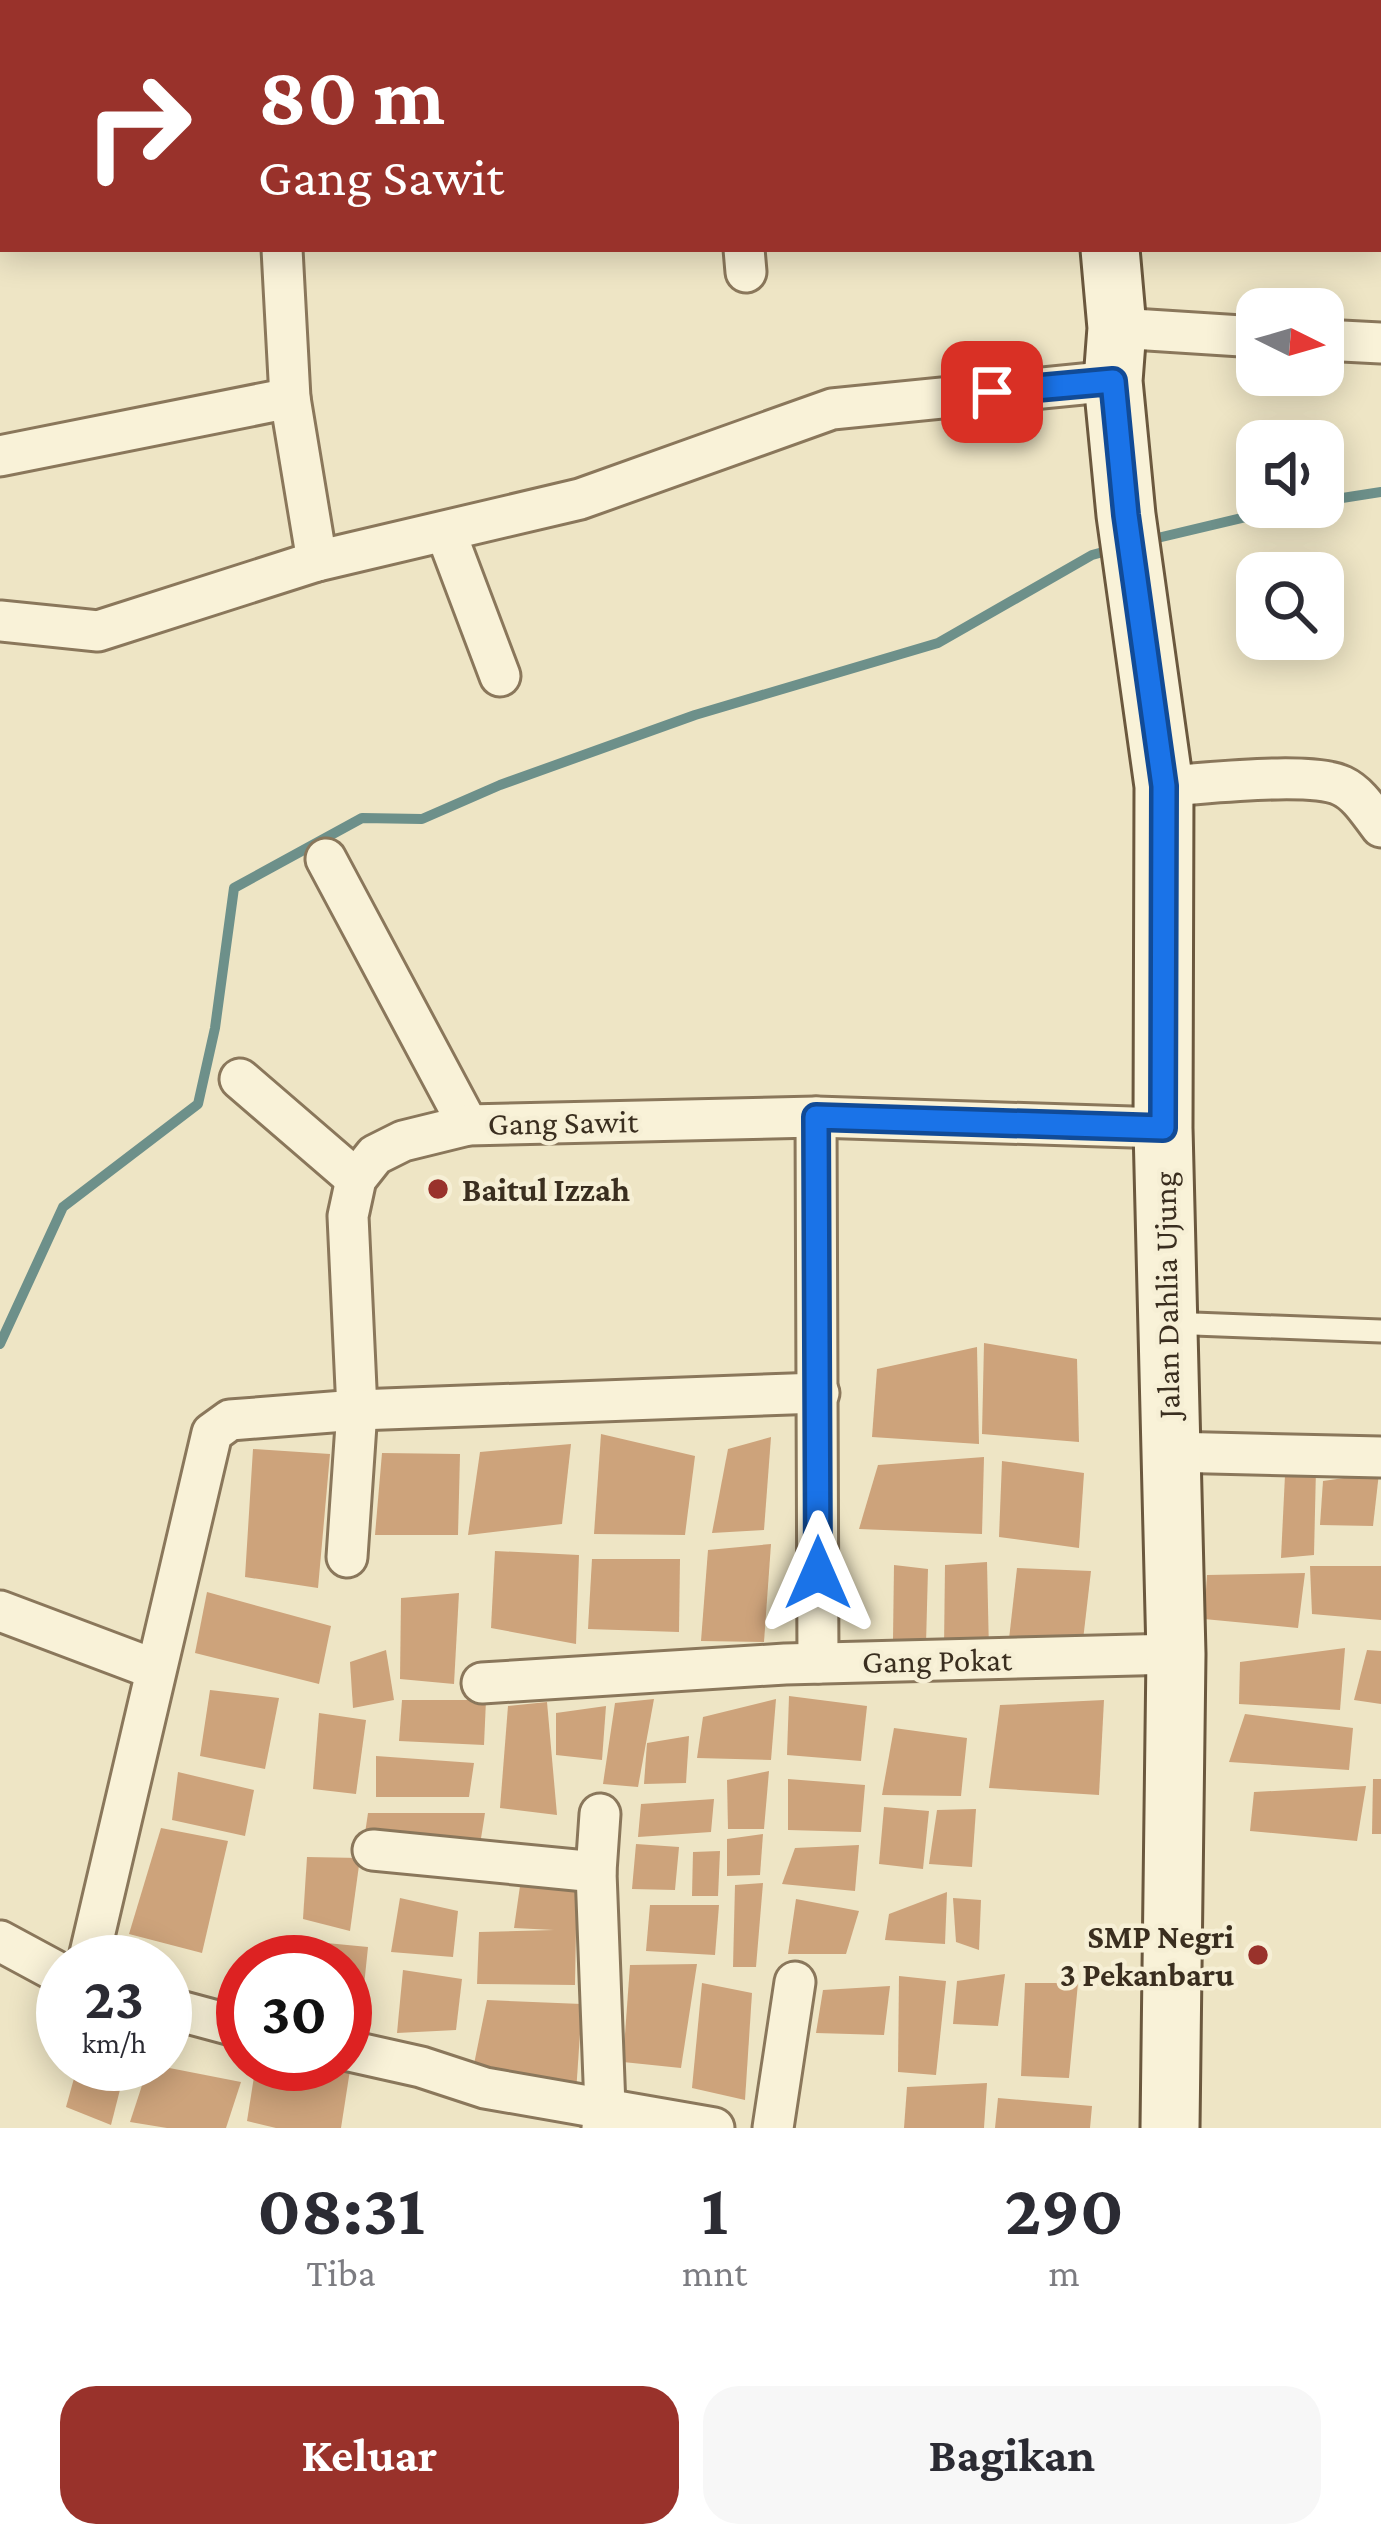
<!DOCTYPE html>
<html lang="id">
<head>
<meta charset="utf-8">
<style>
  :root { --surface:#fff; --page:#f7f7f7; --text:#2b2b33; --muted:#7c7c81; --accent:#99322b }
  body { margin:0; font-family:"Crimson Pro",serif; background:var(--page); color:var(--text); height:100vh; display:flex; flex-direction:column; font-size:45px; white-space:nowrap }
  * { box-sizing:border-box; margin:0 }
  p { font-size:39px; color:var(--muted) }
  .icon { flex:none; width:66px; height:66px; fill:none; stroke:currentColor; stroke-width:2; stroke-linecap:round; stroke-linejoin:round }
  .map { position:relative; height:2128px; overflow:hidden }
  .details { display:flex; flex-direction:column; background:var(--surface); flex:1 }
  .details>* { flex:none }
  .banner { position:absolute; left:0px; top:0px; width:1383px; height:252px; box-shadow:0 6px 30px #0003; background:#99322b; color:#fff; overflow:hidden }
  .needle { width:78px; rotate:95deg }
  .tools { position:absolute; left:1236px; top:288px; display:grid; gap:24px }
  .tools a { display:grid; place-items:center; width:108px; height:108px; border-radius:24px; background:var(--surface); box-shadow:0 6px 30px #0003; font-size:60px }
  .speed { position:absolute; left:36px; top:1935px; display:flex; gap:24px; font-size:60px; font-weight:700; text-align:center }
  .speed>* { display:grid; place-content:center; width:156px; height:156px; border-radius:50%; background:var(--surface); box-shadow:0 6px 30px #0003; line-height:1 }
  .speed small { font-size:30px; font-weight:400 }
  .speed .limit { border:18px solid #d22; background:#fff; color:#111 }
  .pin { position:absolute; display:grid; place-items:center; width:102px; height:102px; color:#fff; margin:-51px; border-radius:24px; box-shadow:0 6px 18px #0006 }
  .me { position:absolute; width:132px; margin:-66px; rotate:0deg; stroke-linejoin:round; filter:drop-shadow(0 0 9px #0008) }
  .turn { display:flex; align-items:center; gap:42px; height:252px; padding:0 60px; font-size:54px }
  .turn .icon { width:156px; height:156px; stroke-width:2.5 }
  .turn b { display:block; font-size:84px; line-height:102px }
  .eta { display:flex; justify-content:space-evenly; align-items:center; height:204px; text-align:center }
  .eta b { font-size:72px; font-weight:700; line-height:84px }
  .primary-button { display:flex; gap:24px; margin-top:auto; padding:24px 60px }
  .primary-button a { flex:1; height:138px; border-radius:36px; background:var(--accent); color:#fff; font-size:48px; font-weight:700; line-height:138px; text-align:center }
  .primary-button a+a { background:var(--page); color:var(--text) }
  .map>svg:first-child { display:block }
  .lines { fill:none; stroke-linecap:round; stroke-linejoin:round }
  .stream { stroke:#6d908a; stroke-width:10 }
  .building { fill:#cda37b }
  .lane-casing { stroke:#8a775b; stroke-width:27 }
  .street-casing { stroke:#8a775b; stroke-width:45 }
  .secondary-casing { stroke:#6b583e; stroke-width:63 }
  .lane { stroke:#f9f2d8; stroke-width:21 }
  .street { stroke:#f9f2d8; stroke-width:39 }
  .secondary { stroke:#f9f2d8; stroke-width:57 }
  .route-casing { stroke:#114b97; stroke-width:30 }
  .route { stroke:#1a73e8; stroke-width:21 }
  .poi-dot { fill:#99322b; stroke:#f6efd5; stroke-width:4.5 }
  .labels { text-anchor:middle; dominant-baseline:central; stroke-width:9; stroke-linejoin:round; paint-order:stroke }
  .street-label { font-size:33px; fill:#3a2e1f; stroke:#f6efd5 }
  .poi-label { font-size:33px; font-weight:bold; fill:#3a2e1f; stroke:#f6efd5; text-anchor:start }
</style>
</head>
<body>
<div class="map">
<svg width="1381" height="2128" viewBox="0 0 1381 2128">
  <rect width="100%" height="100%" fill="#eee5c5"/>
  <g class="lines">
    <g class="stream">
      <polyline points="1323,501 1381,492"/>
      <polyline points="1149,540 1288,507"/>
      <polyline points="0,1344 63,1207 198,1104 215,1028 234,888 362,818 422,819 500,785 695,715 938,643 1092,555 1114,549"/>
    </g>
  </g>
  <g class="building">
    <polygon points="984,1343 1077,1359 1079,1442 982,1434"/>
    <polygon points="977,1347 979,1444 872,1437 877,1369"/>
    <polygon points="601,1434 695,1456 685,1535 594,1534"/>
    <polygon points="771,1437 764,1530 712,1533 728,1449"/>
    <polygon points="571,1444 562,1524 468,1535 480,1452"/>
    <polygon points="253,1449 330,1454 318,1588 245,1577"/>
    <polygon points="382,1453 460,1454 458,1535 375,1535"/>
    <polygon points="984,1457 982,1534 859,1529 878,1465"/>
    <polygon points="1002,1461 1084,1473 1079,1548 999,1537"/>
    <polygon points="1316,1468 1314,1555 1281,1558 1285,1475"/>
    <polygon points="1379,1473 1373,1526 1320,1525 1323,1481"/>
    <polygon points="771,1544 764,1642 701,1641 708,1550"/>
    <polygon points="495,1551 579,1555 576,1644 491,1628"/>
    <polygon points="592,1559 680,1559 679,1632 588,1629"/>
    <polygon points="987,1562 989,1652 944,1648 945,1565"/>
    <polygon points="894,1565 928,1569 926,1644 893,1639"/>
    <polygon points="1310,1566 1381,1566 1381,1620 1312,1614"/>
    <polygon points="1017,1568 1091,1571 1083,1640 1008,1648"/>
    <polygon points="1305,1573 1298,1628 1204,1619 1207,1575"/>
    <polygon points="207,1592 331,1626 319,1684 195,1653"/>
    <polygon points="459,1593 454,1684 400,1679 401,1598"/>
    <polygon points="1345,1648 1340,1710 1239,1704 1240,1662"/>
    <polygon points="386,1650 394,1700 353,1708 350,1662"/>
    <polygon points="1367,1650 1381,1651 1381,1704 1354,1700"/>
    <polygon points="210,1690 279,1698 265,1769 200,1756"/>
    <polygon points="789,1696 867,1706 861,1761 787,1755"/>
    <polygon points="654,1699 638,1787 603,1784 615,1703"/>
    <polygon points="776,1699 771,1760 697,1758 703,1717"/>
    <polygon points="402,1700 486,1700 484,1745 399,1741"/>
    <polygon points="1104,1700 1099,1795 989,1788 1000,1705"/>
    <polygon points="547,1702 557,1815 500,1808 508,1706"/>
    <polygon points="606,1706 602,1760 556,1755 556,1713"/>
    <polygon points="319,1713 366,1720 356,1794 313,1789"/>
    <polygon points="1245,1714 1353,1728 1349,1770 1229,1762"/>
    <polygon points="894,1728 967,1738 961,1796 882,1795"/>
    <polygon points="689,1736 686,1783 644,1784 647,1743"/>
    <polygon points="376,1756 474,1763 469,1797 376,1797"/>
    <polygon points="769,1771 764,1829 728,1829 727,1780"/>
    <polygon points="178,1772 254,1790 245,1836 172,1820"/>
    <polygon points="788,1779 865,1785 861,1832 788,1830"/>
    <polygon points="1373,1779 1381,1779 1381,1834 1372,1834"/>
    <polygon points="1366,1786 1357,1841 1250,1831 1254,1792"/>
    <polygon points="714,1799 711,1832 638,1837 641,1804"/>
    <polygon points="884,1807 929,1811 923,1869 879,1864"/>
    <polygon points="976,1809 972,1867 929,1864 937,1810"/>
    <polygon points="368,1813 485,1813 479,1851 364,1840"/>
    <polygon points="161,1828 228,1841 202,1953 129,1934"/>
    <polygon points="763,1834 760,1875 727,1876 727,1839"/>
    <polygon points="636,1844 679,1847 675,1890 632,1889"/>
    <polygon points="859,1845 855,1891 782,1884 795,1848"/>
    <polygon points="720,1851 718,1896 692,1896 693,1852"/>
    <polygon points="307,1857 360,1858 350,1931 303,1919"/>
    <polygon points="763,1883 756,1967 733,1967 735,1885"/>
    <polygon points="520,1886 585,1892 582,1929 576,1929 575,1985 477,1984 479,1932 554,1930 514,1928"/>
    <polygon points="947,1892 945,1944 885,1940 889,1914"/>
    <polygon points="400,1898 458,1911 453,1957 391,1952"/>
    <polygon points="953,1898 981,1900 979,1950 956,1942"/>
    <polygon points="796,1899 859,1911 846,1954 788,1954"/>
    <polygon points="650,1905 719,1905 715,1955 646,1951"/>
    <polygon points="285,1939 368,1947 362,2005 345,2003 345,1962 282,1962"/>
    <polygon points="697,1964 681,2068 623,2062 630,1965"/>
    <polygon points="403,1970 462,1979 456,2030 397,2033"/>
    <polygon points="1005,1974 998,2026 953,2024 957,1981"/>
    <polygon points="899,1976 946,1981 936,2075 898,2072"/>
    <polygon points="702,1983 752,1993 745,2100 692,2088"/>
    <polygon points="1025,1983 1078,1983 1069,2078 1021,2076"/>
    <polygon points="890,1986 884,2035 816,2033 823,1990"/>
    <polygon points="487,2000 582,2004 576,2093 472,2074"/>
    <polygon points="78,2064 126,2066 111,2125 66,2107"/>
    <polygon points="149,2064 241,2082 226,2128 167,2128 130,2122"/>
    <polygon points="256,2064 318,2064 350,2070 341,2128 276,2128 247,2121"/>
    <polygon points="987,2083 984,2128 904,2128 907,2087"/>
    <polygon points="998,2098 1092,2106 1090,2128 995,2128"/>
  </g>
  <g class="lines">
    <g class="lane-casing">
      <polyline id="lane" points="1168,1323 1381,1331"/>
    </g>
    <g class="street-casing">
      <g id="street">
        <polyline points="268,0 269,3"/>
        <polyline points="282,249 290,398 317,561"/>
        <polyline points="744,249 746,272"/>
        <polyline points="1117,328 1257,337"/>
        <polyline points="1323,340 1381,343"/>
        <polyline points="0,456 290,398"/>
        <polyline points="446,533 500,676"/>
        <polyline points="0,621 98,631 317,561 580,499 832,409 1113,381"/>
        <path d="M1164,786c40,-2 146,-15 178,0 17,8 28,27 39,41"/>
        <polyline points="326,859 468,1125"/>
        <polyline points="240,1079 356,1179"/>
        <polyline points="816,1117 818,1663"/>
        <polyline points="1169,1452 1381,1457"/>
        <polyline points="347,1557 357,1410 348,1216 356,1179 375,1155 403,1141 468,1125 816,1117 1163,1128"/>
        <polyline points="0,1611 154,1669"/>
        <polyline points="482,1683 785,1664 1176,1654"/>
        <polyline points="600,1814 596,1872 605,2107 602,2128"/>
        <polyline points="373,1850 596,1872"/>
        <polyline points="0,1941 63,1975"/>
        <polyline points="88,1962 212,1433 230,1420 357,1410 819,1393"/>
        <polyline points="165,2007 243,2028"/>
        <polyline points="345,2050 421,2067 485,2088 714,2128"/>
        <polyline points="773,2128 795,1982"/>
      </g>
    </g>
    <g class="secondary-casing">
      <g id="secondary">
        <polyline points="671,0 720,3"/>
        <polyline points="132,3 153,0"/>
        <polyline points="1088,3 1088,0"/>
        <polyline points="0,11 3,12"/>
        <polyline points="1110,249 1117,328 1113,381 1126,515 1164,786 1163,1128 1176,1654 1170,2128"/>
      </g>
    </g>
    <use href="#lane" class="lane"/>
    <use href="#street" class="street"/>
    <use href="#secondary" class="secondary"/>
  </g>
  <g class="lines">
    <g class="route-casing">
      <polyline id="route" points="818,1573 816,1117 1163,1128 1164,786 1126,515 1113,381 992,392"/>
    </g>
    <use href="#route" class="route"/>
  </g>
  <g class="poi-dot">
    <circle cx="438" cy="1189" r="12"/>
    <circle cx="1258" cy="1955" r="12"/>
  </g>
  <g class="labels">
    <g class="street-label">
      <text transform="translate(563 1122) rotate(-1)">Gang Sawit</text>
      <text transform="translate(1166 1295) rotate(-91)">Jalan Dahlia Ujung</text>
      <text transform="translate(937 1660) rotate(-1)">Gang Pokat</text>
    </g>
    <g class="poi-label">
      <text x="462" y="1189">Baitul Izzah</text>
      <text x="1234" y="1936" text-anchor="end">SMP Negri<tspan x="1234" dy="38">3 Pekanbaru</tspan></text>
    </g>
  </g>
</svg>
<div class="tools">
<a><svg class="needle" viewBox="-14 -14 28 28"><path d="M0-13l5 13h-10z" fill="#e53935"/><path d="M0 13l5-13h-10z" fill="#7c7c81"/></svg></a>
<a><svg class="icon" aria-label="sound" viewBox="0 0 24 24"><path d="M4 9h4l5-4v14l-5-4H4zM17 9q2 3 0 6"/></svg></a>
<a><svg class="icon" aria-label="search" viewBox="0 0 24 24"><circle cx="10" cy="10" r="6"/><path d="M15 15l6 6"/></svg></a>
</div>
<div class="speed"><div>23<small>km/h</small></div><div class="limit">30</div></div>
<div class="pin" style="left:992px;top:392px;background:#d93025"><svg class="icon" aria-label="arrive" viewBox="0 0 24 24"><path d="M6 21V4h12l-3 4 3 4H6"/></svg></div>
<svg class="me" style="left:818px;top:1573px" viewBox="-20 -20 40 40"><path d="M0-17L14 15 0 8-14 15z" fill="#1a73e8" stroke="#fff" stroke-width="4"/></svg>
<div class="banner">
<div class="turn"><svg class="icon" aria-label="right" viewBox="0 0 24 24"><path d="M7 20v-9h11M14 6l5 5-5 5"/></svg><div><b>80 m</b>Gang Sawit</div></div>
</div>
</div>
<section class="details">
<div class="eta">
<div><b>08:31</b><p>Tiba</p></div>
<div><b>1</b><p>mnt</p></div>
<div><b>290</b><p>m</p></div>
</div>
<div class="primary-button"><a>Keluar</a><a>Bagikan</a></div>
</section>
</body>
</html>
